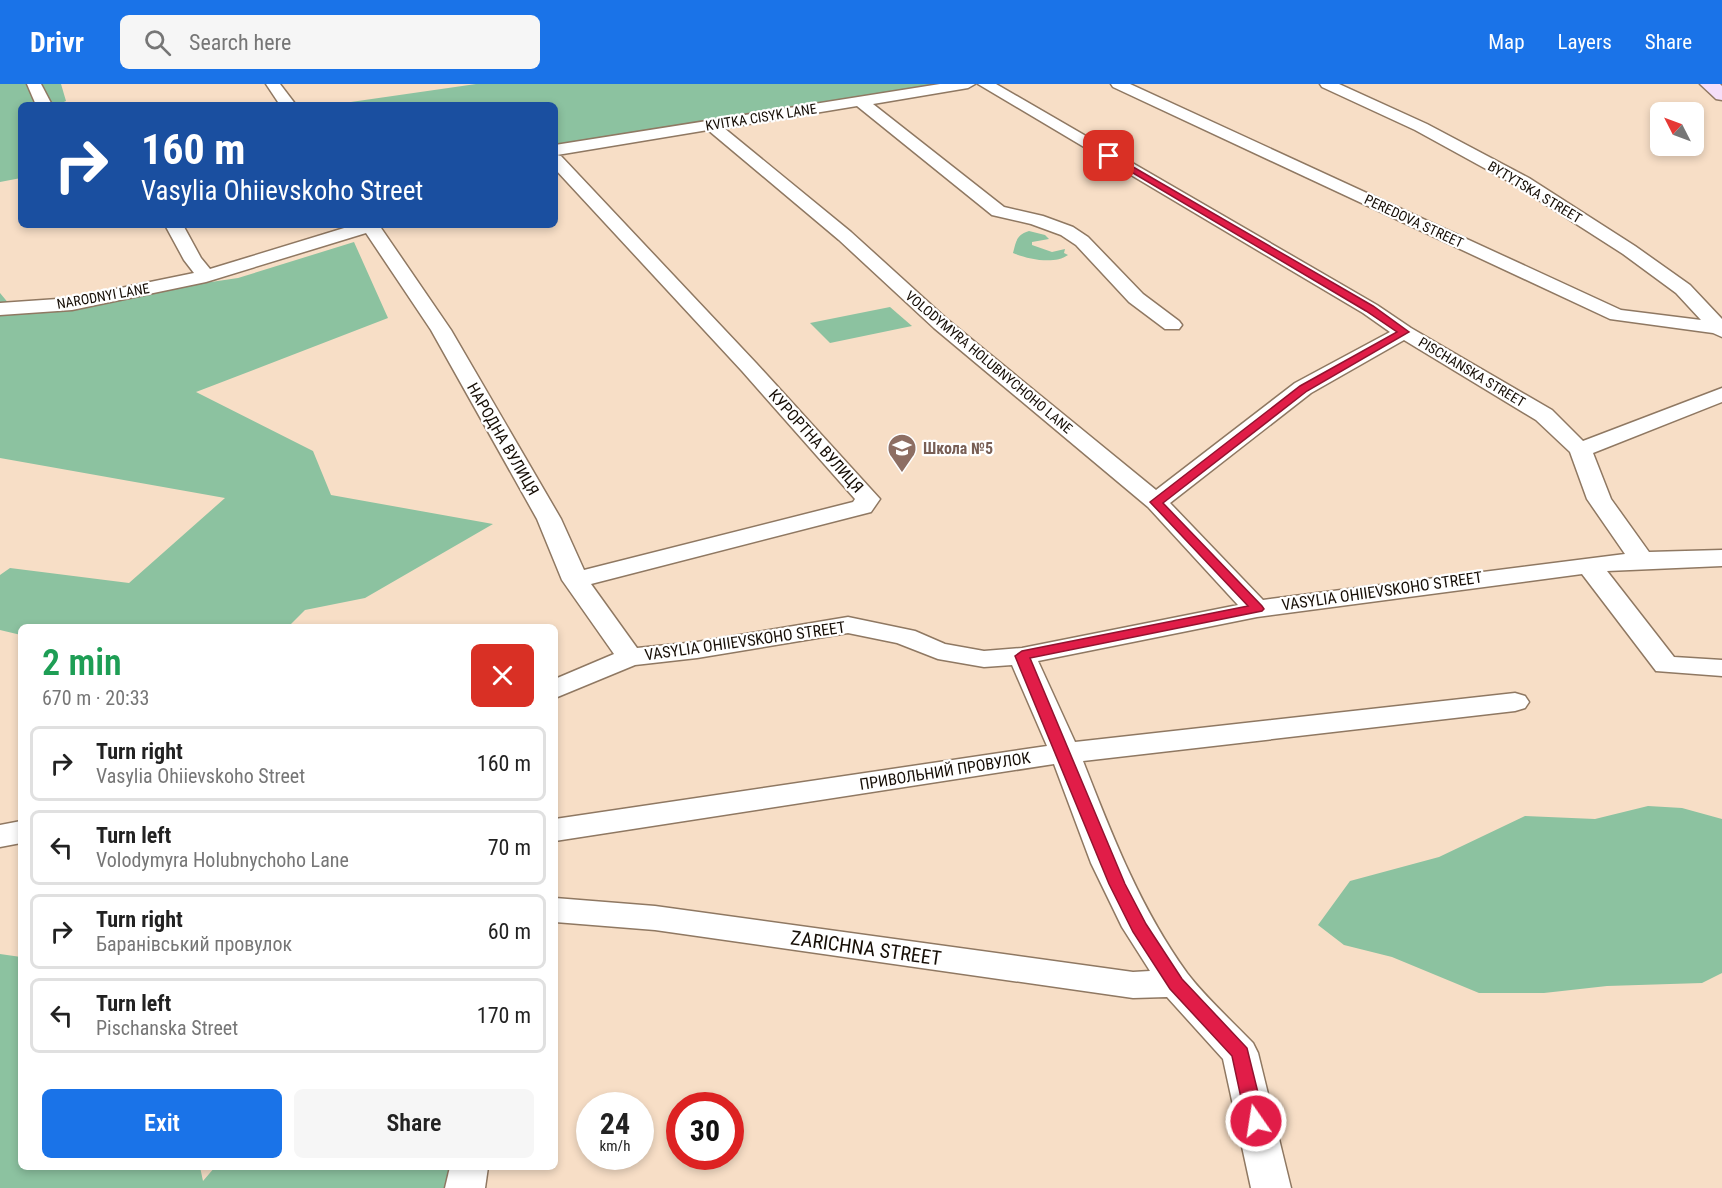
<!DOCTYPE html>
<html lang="en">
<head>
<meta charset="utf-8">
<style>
  :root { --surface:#fff; --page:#f6f6f6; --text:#222; --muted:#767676; --line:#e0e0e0; --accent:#1a73e8 }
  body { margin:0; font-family:"Roboto Condensed",sans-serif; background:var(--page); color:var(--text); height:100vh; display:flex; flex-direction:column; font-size:22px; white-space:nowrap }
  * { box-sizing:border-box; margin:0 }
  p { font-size:20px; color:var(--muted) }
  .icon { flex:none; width:33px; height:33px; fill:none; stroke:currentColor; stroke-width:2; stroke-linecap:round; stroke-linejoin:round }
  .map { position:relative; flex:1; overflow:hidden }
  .panel { position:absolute; left:18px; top:540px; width:540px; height:546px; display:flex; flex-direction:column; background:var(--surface); border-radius:9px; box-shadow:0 3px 9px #0003 }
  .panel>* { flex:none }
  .top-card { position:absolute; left:18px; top:18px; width:540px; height:126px; border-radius:9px; box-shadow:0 3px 9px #0003; background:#1a4fa0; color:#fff; overflow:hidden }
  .needle { width:39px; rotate:312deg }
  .buttons { position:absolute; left:1650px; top:18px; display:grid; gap:12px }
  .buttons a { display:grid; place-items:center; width:54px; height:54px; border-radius:9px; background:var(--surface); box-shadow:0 3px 9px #0003; font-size:30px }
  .speed { position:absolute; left:576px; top:1008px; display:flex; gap:12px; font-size:30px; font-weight:700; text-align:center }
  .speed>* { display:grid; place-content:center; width:78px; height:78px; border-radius:50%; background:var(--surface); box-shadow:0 3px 9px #0003; line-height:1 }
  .speed small { font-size:15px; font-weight:400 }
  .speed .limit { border:9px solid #d22; background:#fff; color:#111 }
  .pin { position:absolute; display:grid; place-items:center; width:51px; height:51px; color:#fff; margin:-26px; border-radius:12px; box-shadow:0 3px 9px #0006 }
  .me { position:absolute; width:66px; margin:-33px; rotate:347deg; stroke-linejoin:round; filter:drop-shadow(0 0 4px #0008) }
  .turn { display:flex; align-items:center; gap:21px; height:126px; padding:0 24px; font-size:27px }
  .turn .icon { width:78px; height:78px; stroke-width:2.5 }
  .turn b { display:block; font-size:42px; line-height:51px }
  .round { display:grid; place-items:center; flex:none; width:63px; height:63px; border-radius:9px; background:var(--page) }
  .headline { display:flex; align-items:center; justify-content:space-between; height:102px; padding:0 24px }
  h1 { font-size:36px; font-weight:600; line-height:45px; color:#1e9e55 }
  .action { display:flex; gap:12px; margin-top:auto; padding:12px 24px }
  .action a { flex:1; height:69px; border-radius:9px; background:var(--accent); color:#fff; font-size:24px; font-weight:600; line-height:69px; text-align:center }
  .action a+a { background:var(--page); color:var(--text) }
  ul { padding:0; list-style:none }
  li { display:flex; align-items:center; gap:18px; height:75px; margin:0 12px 9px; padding:0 12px; border:3px solid var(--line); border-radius:9px }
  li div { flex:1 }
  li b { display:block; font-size:22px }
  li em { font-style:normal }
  header { display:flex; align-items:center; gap:36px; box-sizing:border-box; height:84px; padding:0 30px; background:var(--accent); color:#fff }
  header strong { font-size:28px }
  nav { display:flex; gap:33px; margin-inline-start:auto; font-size:21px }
  .search { width:420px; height:54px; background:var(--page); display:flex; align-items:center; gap:15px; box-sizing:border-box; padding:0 21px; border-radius:9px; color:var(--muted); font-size:22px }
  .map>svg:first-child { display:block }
  .green { fill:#8cc2a0 }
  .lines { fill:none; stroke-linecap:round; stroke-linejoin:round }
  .minor-casing { stroke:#8f7862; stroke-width:3 }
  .secondary-casing { stroke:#8f7862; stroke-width:3 }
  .minor { fill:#fff; fill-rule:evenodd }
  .secondary { fill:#f5dff9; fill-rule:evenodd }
  .route { fill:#e11d48; stroke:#92132f; stroke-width:1.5 }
  .labels { text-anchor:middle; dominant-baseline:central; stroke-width:4.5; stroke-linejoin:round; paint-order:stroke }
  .far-street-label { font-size:14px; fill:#160e06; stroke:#fff }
  .street-label { font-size:16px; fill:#160e06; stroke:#fff }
  .education-label { font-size:16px; font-weight:bold; fill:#785e54; stroke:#fff; text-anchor:start }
  .near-street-label { font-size:20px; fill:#160e06; stroke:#fff }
</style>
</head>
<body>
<header>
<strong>Drivr</strong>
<div class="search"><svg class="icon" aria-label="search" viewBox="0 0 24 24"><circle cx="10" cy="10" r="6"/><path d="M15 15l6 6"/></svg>Search here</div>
<nav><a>Map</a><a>Layers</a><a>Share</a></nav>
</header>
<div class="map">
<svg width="1722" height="1104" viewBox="0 0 1722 1104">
  <rect width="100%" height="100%" fill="#f7dec6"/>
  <g class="green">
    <polygon points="0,0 61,0 66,17 57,21 21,21 21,94 0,98"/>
    <polygon points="476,0 946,0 555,62 555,21 330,21"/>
    <path d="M1029,147l16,4 4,4 -17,3v3l20,7 13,-3 -1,4 4,2c-14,10 -40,4 -55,-2 3,-11 3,-18 16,-22z"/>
    <polygon points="354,158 388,234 196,308 313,367 331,411 493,440 365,514 305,526 288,543 21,543 21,551 0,546 0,491 10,484 129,499 225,414 0,374 0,209 15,227 238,194"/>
    <polygon points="890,223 912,242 830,259 810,239"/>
    <polygon points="1648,722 1682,724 1722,735 1722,889 1702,899 1607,902 1544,909 1479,909 1392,873 1344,861 1318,841 1350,797 1439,773 1525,732 1595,735"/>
    <polygon points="0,870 21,873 21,1083 200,1083 203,1097 215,1083 450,1083 447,1104 0,1104"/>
  </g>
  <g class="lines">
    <g class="minor-casing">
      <g id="minor">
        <polygon points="27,0 41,0 52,21 36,21"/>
        <polygon points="266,0 280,0 296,21 280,21"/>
        <path d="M940,0h35l-7,4 -95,16 131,103 39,9 30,11 15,10 55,57 36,27 3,4 -3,4h-14l-36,-27 -53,-57 -15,-10 -30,-11 -39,-9 -135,-109 -133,22 127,104 97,88 208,170 139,-107 95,-51 -27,-19 -385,-229h18l381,221 34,23 141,82 31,31 139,-53v14l-129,51 18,46 38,53 73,-2v16l-115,5 67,86 48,3v16l-66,-5 -74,-97 -325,43 -219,44 37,81 440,-49 10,3 4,6 -4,6 -10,3 -432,50c29,74 57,147 104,212 19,25 44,47 66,70l5,10 33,135h-40l-28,-129 -56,-62 -34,1 -478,-68 -100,-8v-24l100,8 478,66 17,-1 -28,-44 -31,-64 -37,-99 -499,77v-22l492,-73 -35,-81 -28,2 -46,-8 -41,-16 -49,-10 -151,25 -62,7 -80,33v-19l59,-25 -52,-74 -25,-61 -106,-189 -65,-97 -160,49 -134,28 -72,5v-12l72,-5 122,-25 -10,-13 -19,-35h18l18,33 9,11 144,-44h25l72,105 110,189 23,51 269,-68 2,-3 -113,-128 -187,-202v-24zM708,46l131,110 95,88 214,179 90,98 -216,43 -38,3 -39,-7 -30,-13 -67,-14 -151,25 -60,6 -46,-64 280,-72 9,-13 -124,-136 -195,-207 -4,-1zM1404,256l132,80 34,32 17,47 38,55 -362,46 -93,-97 141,-110z"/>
        <polygon points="1111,0 1130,0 1621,226 1701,236 1676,209 1623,170 1517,102 1415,46 1322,3 1320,0 1339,0 1427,40 1529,94 1635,162 1690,201 1722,235 1722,253 1713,249 1610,235 1113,3"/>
        <polygon points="21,737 21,759 0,763 0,741"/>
        <polygon points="450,1083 488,1083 485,1104 445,1104"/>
      </g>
    </g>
    <g class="secondary-casing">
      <polygon id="secondary" points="1700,0 1720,0 1722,2 1722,16 1716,15"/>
    </g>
    <use href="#minor" class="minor"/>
    <use href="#secondary" class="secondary"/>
  </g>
  <polygon class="route" points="1109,69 1373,222 1409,248 1307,307 1163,419 1262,522 1264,525 1262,527 1030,574 1125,800 1146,840 1182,895 1247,964 1265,1037 1262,1042 1256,1045 1249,1042 1246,1037 1232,972 1170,905 1133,848 1109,800 1015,572 1022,567 1248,522 1150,418 1300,302 1397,248 1366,227 1106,73 1106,70"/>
  <defs>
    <g id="school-pin" transform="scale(1.5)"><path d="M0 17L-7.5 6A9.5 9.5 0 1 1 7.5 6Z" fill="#8d6e63" stroke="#fff"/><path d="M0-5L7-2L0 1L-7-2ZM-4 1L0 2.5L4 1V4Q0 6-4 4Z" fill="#fff"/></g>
  </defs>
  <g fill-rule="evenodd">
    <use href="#school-pin" x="902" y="364"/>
  </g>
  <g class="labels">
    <g class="far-street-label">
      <text transform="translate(761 33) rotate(-9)">KVITKA CISYK LANE</text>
      <text transform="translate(1535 108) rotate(31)">BYTYTSKA STREET</text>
      <text transform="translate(1414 137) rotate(25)">PEREDOVA STREET</text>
      <text transform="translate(103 212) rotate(-10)">NARODNYI LANE</text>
      <text transform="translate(989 278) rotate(40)">VOLODYMYRA HOLUBNYCHOHO LANE</text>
      <text transform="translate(1472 288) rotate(31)">PISCHANSKA STREET</text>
    </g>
    <g class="street-label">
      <text transform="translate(503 355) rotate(60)">НАРОДНА ВУЛИЦЯ</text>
      <text transform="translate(816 357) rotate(48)">КУРОРТНА ВУЛИЦЯ</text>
      <text transform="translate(1382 507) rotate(-8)">VASYLIA OHIIEVSKOHO STREET</text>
      <text transform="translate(745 557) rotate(-8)">VASYLIA OHIIEVSKOHO STREET</text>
      <text transform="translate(945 687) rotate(-9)">ПРИВОЛЬНИЙ ПРОВУЛОК</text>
    </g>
    <g class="education-label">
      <text x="923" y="364">Школа №5</text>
    </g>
    <g class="near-street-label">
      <text transform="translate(866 864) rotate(8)">ZARICHNA STREET</text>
    </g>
  </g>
</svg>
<div class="buttons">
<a><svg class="needle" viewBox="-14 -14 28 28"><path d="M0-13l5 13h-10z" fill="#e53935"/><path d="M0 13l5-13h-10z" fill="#767676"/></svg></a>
</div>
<div class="speed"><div>24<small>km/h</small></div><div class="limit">30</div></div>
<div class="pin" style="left:1109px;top:72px;background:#d93025"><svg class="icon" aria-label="arrive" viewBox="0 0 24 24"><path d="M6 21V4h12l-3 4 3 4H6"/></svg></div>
<svg class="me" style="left:1256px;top:1037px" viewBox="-20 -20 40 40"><circle r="17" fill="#e11d48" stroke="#fff" stroke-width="3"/><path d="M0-11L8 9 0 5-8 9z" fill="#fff"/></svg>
<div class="top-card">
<div class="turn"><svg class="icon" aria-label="right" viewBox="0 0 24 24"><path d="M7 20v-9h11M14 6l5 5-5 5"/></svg><div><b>160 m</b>Vasylia Ohiievskoho Street</div></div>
</div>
<section class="panel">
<div class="headline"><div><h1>2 min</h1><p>670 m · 20:33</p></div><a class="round" style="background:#d93025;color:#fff"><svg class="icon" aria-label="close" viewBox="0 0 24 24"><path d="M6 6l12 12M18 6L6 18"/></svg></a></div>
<ul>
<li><svg class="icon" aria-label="right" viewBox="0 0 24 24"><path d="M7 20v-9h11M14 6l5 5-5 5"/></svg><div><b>Turn right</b><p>Vasylia Ohiievskoho Street</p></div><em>160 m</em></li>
<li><svg class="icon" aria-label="left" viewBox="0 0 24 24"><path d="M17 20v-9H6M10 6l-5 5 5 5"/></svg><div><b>Turn left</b><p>Volodymyra Holubnychoho Lane</p></div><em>70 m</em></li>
<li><svg class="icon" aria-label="right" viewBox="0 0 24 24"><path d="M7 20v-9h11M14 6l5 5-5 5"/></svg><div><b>Turn right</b><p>Баранівський провулок</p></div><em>60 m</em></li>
<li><svg class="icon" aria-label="left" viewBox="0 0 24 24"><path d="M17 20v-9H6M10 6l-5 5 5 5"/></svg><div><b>Turn left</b><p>Pischanska Street</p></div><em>170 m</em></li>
</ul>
<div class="action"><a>Exit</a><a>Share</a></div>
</section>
</div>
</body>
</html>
